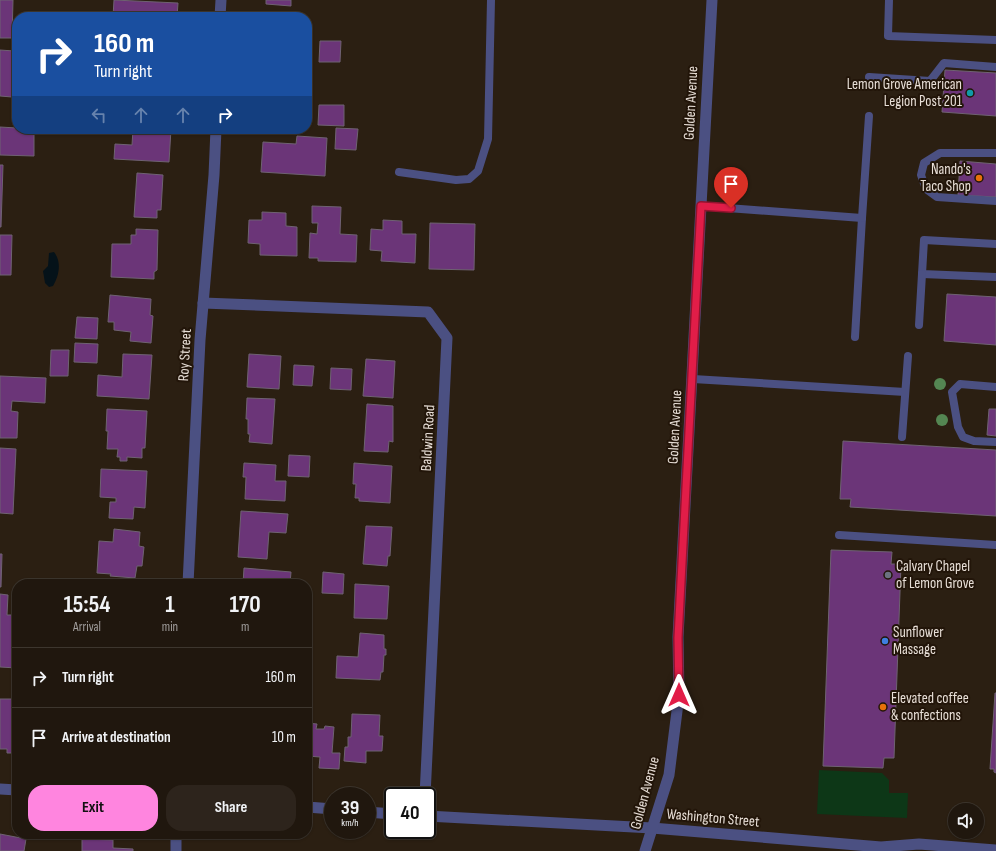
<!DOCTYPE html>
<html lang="en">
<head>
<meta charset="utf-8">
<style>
  :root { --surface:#20170e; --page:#2d241c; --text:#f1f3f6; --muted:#a29f9e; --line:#3d362e; --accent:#ff85df }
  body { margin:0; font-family:"Sofia Sans Condensed",sans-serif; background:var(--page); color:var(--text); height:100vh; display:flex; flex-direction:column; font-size:15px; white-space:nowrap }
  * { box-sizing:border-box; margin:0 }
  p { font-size:13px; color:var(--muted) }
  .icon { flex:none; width:22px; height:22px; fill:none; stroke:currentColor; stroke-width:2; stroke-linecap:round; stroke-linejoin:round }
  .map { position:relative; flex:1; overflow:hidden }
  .panel { position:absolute; left:12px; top:579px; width:300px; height:260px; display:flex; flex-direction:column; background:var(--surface); border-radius:16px; box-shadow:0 1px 3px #0004,0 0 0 1px var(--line) }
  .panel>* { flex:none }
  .top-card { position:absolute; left:12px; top:12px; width:300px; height:122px; border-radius:16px; box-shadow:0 1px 3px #0004,0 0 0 1px var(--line); background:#1a4fa0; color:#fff; overflow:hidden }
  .tools { position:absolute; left:948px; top:803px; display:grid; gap:8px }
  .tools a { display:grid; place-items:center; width:36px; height:36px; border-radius:50%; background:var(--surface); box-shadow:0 1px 3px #0004,0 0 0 1px var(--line); font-size:20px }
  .speed { position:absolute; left:324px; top:787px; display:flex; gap:8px; font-size:20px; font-weight:700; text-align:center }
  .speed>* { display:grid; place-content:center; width:52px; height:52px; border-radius:50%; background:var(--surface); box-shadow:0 1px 3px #0004,0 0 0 1px var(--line); line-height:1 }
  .speed small { font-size:10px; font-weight:400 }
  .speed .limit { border:2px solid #111; border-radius:6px; background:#fff; color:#111 }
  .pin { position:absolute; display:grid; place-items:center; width:34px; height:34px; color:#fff; margin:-41px -17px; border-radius:50% 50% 50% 0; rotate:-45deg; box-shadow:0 0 4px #0007 }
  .pin .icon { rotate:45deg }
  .me { position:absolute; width:44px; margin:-22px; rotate:0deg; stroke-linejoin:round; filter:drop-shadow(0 0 3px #0008) }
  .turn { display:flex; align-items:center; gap:14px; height:84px; padding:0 16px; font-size:18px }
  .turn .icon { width:52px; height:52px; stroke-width:2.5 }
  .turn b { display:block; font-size:28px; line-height:34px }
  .lanes { display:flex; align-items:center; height:38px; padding:0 16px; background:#0003; justify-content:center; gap:20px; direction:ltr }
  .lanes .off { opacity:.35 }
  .eta { display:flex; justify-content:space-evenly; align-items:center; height:68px; text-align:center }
  .eta b { font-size:24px; font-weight:700; line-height:28px }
  .primary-button { display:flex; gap:8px; margin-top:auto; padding:8px 16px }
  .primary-button a { flex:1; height:46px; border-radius:16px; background:var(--accent); color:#111; font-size:16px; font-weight:700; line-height:46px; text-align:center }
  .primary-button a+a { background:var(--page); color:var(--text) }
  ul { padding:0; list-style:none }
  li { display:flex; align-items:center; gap:12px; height:60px; padding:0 16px; border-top:1px solid var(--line) }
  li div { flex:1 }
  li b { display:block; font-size:15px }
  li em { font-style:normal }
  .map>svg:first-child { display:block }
  .green { fill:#0d3717 }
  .water { fill:#051219 }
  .building { fill:#6b3578; stroke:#6f6272 }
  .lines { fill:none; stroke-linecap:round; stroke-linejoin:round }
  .service { stroke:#4b5082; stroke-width:8 }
  .minor { stroke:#4b5082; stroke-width:11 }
  .tertiary { stroke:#4b5082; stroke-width:11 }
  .tree { fill:#548652 }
  .route-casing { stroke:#92132f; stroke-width:10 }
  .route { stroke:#e11d48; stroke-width:7 }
  .culture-dot { fill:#0f9aa8; stroke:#221509; stroke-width:1.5 }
  .food-dot { fill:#e8710a; stroke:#221509; stroke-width:1.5 }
  .worship-dot { fill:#6b7280; stroke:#221509; stroke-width:1.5 }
  .shop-dot { fill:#3f7fe0; stroke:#221509; stroke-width:1.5 }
  .labels { text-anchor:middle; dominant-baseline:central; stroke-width:4; stroke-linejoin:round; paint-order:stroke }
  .poi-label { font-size:15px; fill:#e8dfd7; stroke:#221509; text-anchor:start }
  .street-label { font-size:15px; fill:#e8dfd7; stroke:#221509 }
</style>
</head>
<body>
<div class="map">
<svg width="996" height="851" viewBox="0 0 996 851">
  <rect width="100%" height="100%" fill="#2b1f12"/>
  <polygon class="green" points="819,770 882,773 889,780 889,793 908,793 907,818 817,814"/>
  <path class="water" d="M54,252c8,10 5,24 -1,34l-4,1 -4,-4 -2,-12 5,-5 1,-13z"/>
  <g class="building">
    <polygon points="0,0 13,0 12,38 0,38"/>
    <polygon points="114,0 178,3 177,17 113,17"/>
    <polygon points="266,0 291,0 291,6 266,4"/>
    <polygon points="320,41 341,41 340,62 319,62"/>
    <polygon points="0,50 14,51 12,97 0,96"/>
    <polygon points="945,70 996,73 996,116 942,112"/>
    <polygon points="307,76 311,76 310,101 307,101"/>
    <polygon points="319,105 344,105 344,126 318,125"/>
    <polygon points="0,127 34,129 34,156 0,155"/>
    <polygon points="336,128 358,129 356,150 335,149"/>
    <polygon points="133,129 171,129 169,162 114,159 115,144 132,145"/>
    <polygon points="297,136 327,138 325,176 261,172 263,142 296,144"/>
    <polygon points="960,161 996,164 996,197 958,195"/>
    <polygon points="0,165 3,165 1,227 0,227"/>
    <polygon points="137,173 163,175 161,210 157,210 157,218 134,217"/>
    <polygon points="312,206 341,207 340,234 357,235 356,262 318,261 318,258 309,258 310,233 317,234 318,223 312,223"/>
    <polygon points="262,212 286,213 286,226 297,227 297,256 260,255 260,244 248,243 249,220 262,220"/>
    <polygon points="383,220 402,221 402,234 416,234 415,263 381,261 382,251 370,250 371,229 383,230"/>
    <polygon points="430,223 475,224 474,270 429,269"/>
    <polygon points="136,229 158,230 157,270 154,272 154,279 111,277 112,244 131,244 131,235 136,235"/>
    <polygon points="0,235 12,235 11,275 0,275"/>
    <polygon points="947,294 996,297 996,345 944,341"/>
    <polygon points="110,295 151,299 150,315 153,316 151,343 130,341 131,332 114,330 114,322 108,322"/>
    <polygon points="77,317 98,318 97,339 75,338"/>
    <polygon points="75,343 98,344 97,363 74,362"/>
    <polygon points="51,350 69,350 68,376 50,376"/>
    <polygon points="123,354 152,355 149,399 97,396 98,375 122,377"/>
    <polygon points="249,354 281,356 279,389 247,387"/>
    <polygon points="366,359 395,361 393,398 363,396"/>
    <polygon points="294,365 314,366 312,386 293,385"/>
    <polygon points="331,368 352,369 351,390 330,389"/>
    <polygon points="0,376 46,378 45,403 12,401 11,411 18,412 17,438 0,438"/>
    <polygon points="247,398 275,399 272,444 249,442 250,434 248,434 248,419 246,419"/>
    <polygon points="367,404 393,406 393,442 389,441 388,452 364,451"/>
    <polygon points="107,409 147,411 145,448 142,448 142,458 127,457 127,461 120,461 120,457 117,457 118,449 107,449 108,431 106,431"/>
    <polygon points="989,409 996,409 996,436 987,435"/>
    <polygon points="843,441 996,450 996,516 850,507 851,499 840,499"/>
    <polygon points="0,448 16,449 13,514 0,513"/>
    <polygon points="289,455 310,456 309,477 288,476"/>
    <polygon points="244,463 276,465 275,481 286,481 285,501 245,499 246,477 243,477"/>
    <polygon points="354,463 392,466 390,503 359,501 359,498 355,498 356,484 353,484"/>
    <polygon points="101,469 147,471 145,508 134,507 133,519 109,518 110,502 116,502 116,498 100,497"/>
    <polygon points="241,511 288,514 286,533 269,532 267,559 238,557"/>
    <polygon points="366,526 392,527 390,556 388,556 387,566 363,564"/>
    <polygon points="114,529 140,532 139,546 144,547 142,566 137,566 135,578 110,576 111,574 97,573 99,541 113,542"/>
    <polygon points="831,550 892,552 891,564 901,564 894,758 884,758 883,768 823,766"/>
    <polygon points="0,554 2,554 1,587 0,587"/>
    <polygon points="244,568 291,572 290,584 243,584"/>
    <polygon points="323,572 344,574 343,594 322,593"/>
    <polygon points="355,584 389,586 387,619 354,618"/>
    <polygon points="0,594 8,595 7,615 17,615 17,668 0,667"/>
    <polygon points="360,633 384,635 384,649 386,649 386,655 384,655 383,672 381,672 380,680 336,678 337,656 358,657"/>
    <polygon points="995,693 996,693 996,773 994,772 994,769 990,769"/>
    <polygon points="0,699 17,699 17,731 12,731 12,734 17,735 17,753 7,753 7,749 0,749"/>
    <polygon points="352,714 380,715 379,736 383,736 382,751 366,751 366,763 344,761 345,747 348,747 348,737 351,737"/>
    <polygon points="307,723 317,724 316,729 324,729 325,726 334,727 332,753 340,753 339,769 319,768 320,757 307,756"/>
    <polygon points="0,834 26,839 24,851 0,851"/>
    <polygon points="82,839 113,840 113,848 133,849 133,851 82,851"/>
  </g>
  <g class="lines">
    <g class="service">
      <polyline points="889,0 888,36 996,40"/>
      <polyline points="869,77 930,81 944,63 996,67"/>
      <polyline points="996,153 940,153 924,163 921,175 926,189 937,197 996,201"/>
      <polyline points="399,172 456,180 469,179 478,171 488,139 491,0"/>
      <polyline points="701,206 862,218 855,337"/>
      <polyline points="862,218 869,116"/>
      <polyline points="996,244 924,240 922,274 996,277"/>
      <polyline points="919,325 922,274"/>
      <polyline points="693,379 905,392"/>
      <polyline points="996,387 960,384 952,392 958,427 963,437 974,441 996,442"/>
      <polyline points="902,437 908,356"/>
      <polyline points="839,535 996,545"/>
    </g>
    <g class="minor">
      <polyline points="220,17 221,0"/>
      <polyline points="203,303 428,312 447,338 425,796"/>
      <polyline points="188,584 200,340 214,175 216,129"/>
      <polyline points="176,851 176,834"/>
    </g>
    <g class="tertiary">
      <polyline points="0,789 17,790"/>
      <polyline points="307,807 333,809"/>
      <polyline points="367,812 393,814"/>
      <polyline points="427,816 652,828 881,847 919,844 996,850"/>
      <polyline points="645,851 669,775 679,695 678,637 712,0"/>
    </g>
  </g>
  <g class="tree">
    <circle cx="940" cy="384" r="6"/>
    <circle cx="942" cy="420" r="6"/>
  </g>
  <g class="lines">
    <g class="route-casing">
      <polyline id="route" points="679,695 678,638 701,206 731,208"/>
    </g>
    <use href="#route" class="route"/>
  </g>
  <circle class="culture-dot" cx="970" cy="93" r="4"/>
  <g class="food-dot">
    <circle cx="979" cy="178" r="4"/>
    <circle cx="883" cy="707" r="4"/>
  </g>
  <circle class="worship-dot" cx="888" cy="575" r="4"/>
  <circle class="shop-dot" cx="885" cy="641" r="4"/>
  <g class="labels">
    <g class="poi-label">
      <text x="962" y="84" text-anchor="end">Lemon Grove American<tspan x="962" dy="17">Legion Post 201</tspan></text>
      <text x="971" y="169" text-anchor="end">Nando's<tspan x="971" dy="17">Taco Shop</tspan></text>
      <text x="896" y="566">Calvary Chapel<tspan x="896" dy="17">of Lemon Grove</tspan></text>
      <text x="893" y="632">Sunflower<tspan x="893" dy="17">Massage</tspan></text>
      <text x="891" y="698">Elevated coffee<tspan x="891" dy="17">&amp; confections</tspan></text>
    </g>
    <g class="street-label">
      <text transform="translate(691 103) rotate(-87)">Golden Avenue</text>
      <text transform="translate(185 355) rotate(-87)">Roy Street</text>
      <text transform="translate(675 427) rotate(-87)">Golden Avenue</text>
      <text transform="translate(428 438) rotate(-87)">Baldwin Road</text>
      <text transform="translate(645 793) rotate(-75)">Golden Avenue</text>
      <text transform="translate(713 818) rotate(5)">Washington Street</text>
    </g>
  </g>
</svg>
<div class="tools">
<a><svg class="icon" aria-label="sound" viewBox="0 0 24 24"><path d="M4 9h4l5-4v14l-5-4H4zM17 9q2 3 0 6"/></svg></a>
</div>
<div class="speed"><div>39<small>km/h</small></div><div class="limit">40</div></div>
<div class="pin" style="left:731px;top:208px;background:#d93025"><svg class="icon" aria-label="arrive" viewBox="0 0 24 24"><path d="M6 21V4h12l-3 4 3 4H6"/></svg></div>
<svg class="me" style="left:679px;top:695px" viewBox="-20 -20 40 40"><path d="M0-17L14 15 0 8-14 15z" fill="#e11d48" stroke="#fff" stroke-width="4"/></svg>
<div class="top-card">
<div class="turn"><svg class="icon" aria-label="right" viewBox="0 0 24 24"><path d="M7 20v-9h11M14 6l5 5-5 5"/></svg><div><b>160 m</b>Turn right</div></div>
<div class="lanes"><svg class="icon off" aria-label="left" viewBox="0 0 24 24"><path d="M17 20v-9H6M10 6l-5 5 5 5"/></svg><svg class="icon off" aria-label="ahead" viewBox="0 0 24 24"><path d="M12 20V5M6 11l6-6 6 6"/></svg><svg class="icon off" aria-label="ahead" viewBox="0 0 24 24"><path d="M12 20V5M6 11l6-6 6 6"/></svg><svg class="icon" aria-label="right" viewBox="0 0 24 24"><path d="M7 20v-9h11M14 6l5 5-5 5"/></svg></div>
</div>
<section class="panel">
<div class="eta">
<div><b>15:54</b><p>Arrival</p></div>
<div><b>1</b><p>min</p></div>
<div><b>170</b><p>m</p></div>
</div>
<ul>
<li><svg class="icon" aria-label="right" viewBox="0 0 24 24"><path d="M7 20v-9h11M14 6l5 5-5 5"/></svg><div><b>Turn right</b></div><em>160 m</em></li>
<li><svg class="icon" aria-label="arrive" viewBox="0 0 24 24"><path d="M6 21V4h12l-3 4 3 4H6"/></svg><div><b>Arrive at destination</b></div><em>10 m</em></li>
</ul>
<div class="primary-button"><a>Exit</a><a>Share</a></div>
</section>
</div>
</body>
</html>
